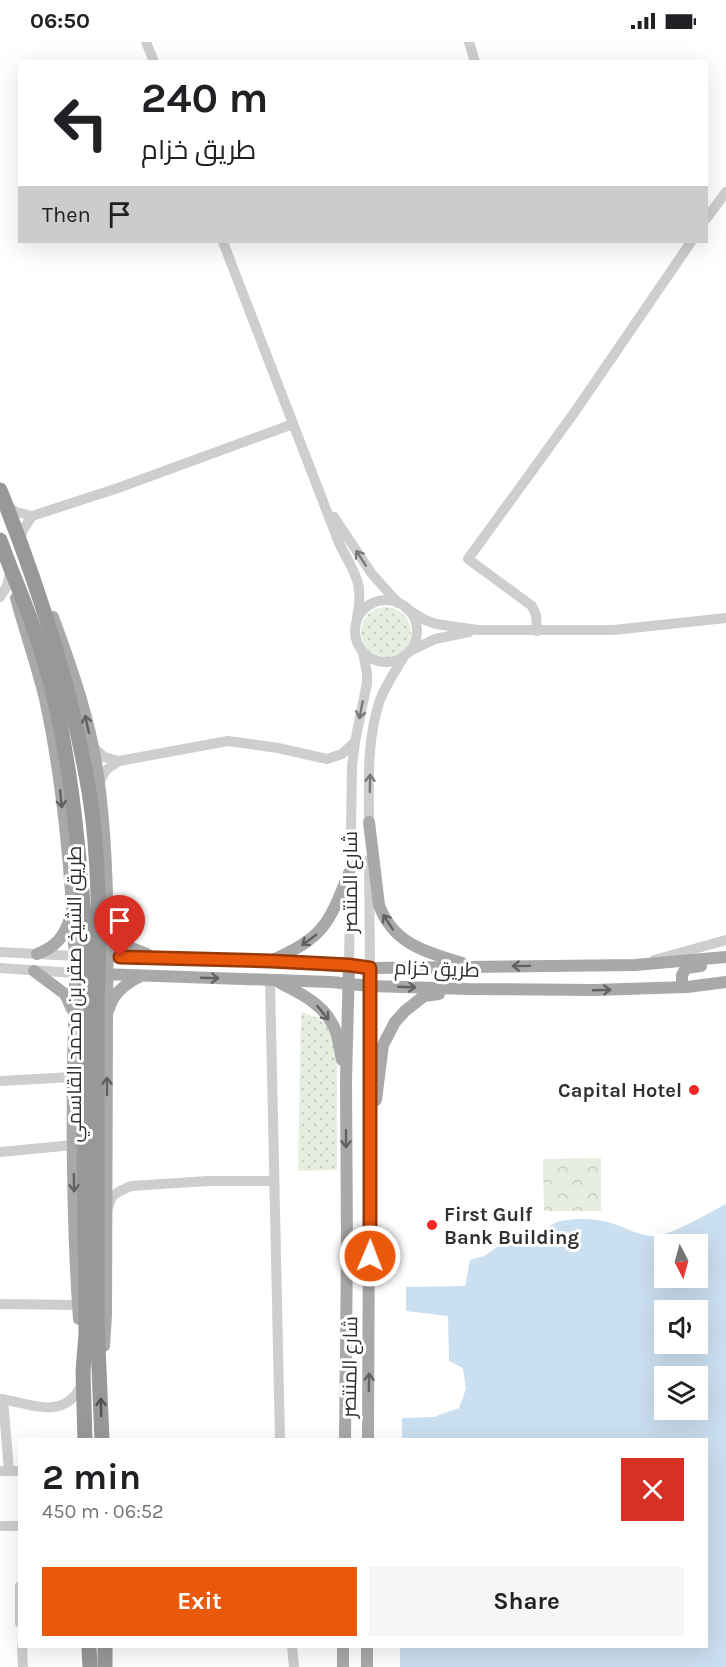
<!DOCTYPE html>
<html lang="en">
<head>
<meta charset="utf-8">
<style>
  :root { --surface:#fff; --page:#f6f6f6; --text:#202124; --muted:#757577; --accent:#ea580c }
  body { margin:0; font-family:Karla,Cairo,sans-serif; background:var(--page); color:var(--text); height:100vh; display:flex; flex-direction:column; font-size:22px; white-space:nowrap }
  * { box-sizing:border-box; margin:0 }
  p { font-size:20px; color:var(--muted) }
  .icon { flex:none; width:33px; height:33px; fill:none; stroke:currentColor; stroke-width:2; stroke-linecap:round; stroke-linejoin:round }
  .map { position:relative; flex:1; overflow:hidden }
  .side { position:absolute; left:18px; top:1396px; width:690px; height:210px; display:flex; flex-direction:column; background:var(--surface); border-radius:0px; box-shadow:0 6px 24px #0002 }
  .side>* { flex:none }
  .banner { position:absolute; left:18px; top:18px; width:690px; height:183px; border-radius:0px; box-shadow:0 6px 24px #0002; background:#fff; color:var(--text); overflow:hidden }
  .needle { width:39px; rotate:174deg }
  .tools { position:absolute; left:654px; top:1192px; display:grid; gap:12px }
  .tools a { display:grid; place-items:center; width:54px; height:54px; border-radius:0px; background:var(--surface); box-shadow:0 6px 24px #0002; font-size:30px }
  .pin { position:absolute; display:grid; place-items:center; width:51px; height:51px; color:#fff; margin:-62px -26px; border-radius:50% 50% 50% 0; rotate:-45deg; box-shadow:0 0 6px #0007 }
  .pin .icon { rotate:45deg }
  .me { position:absolute; width:66px; margin:-33px; rotate:1deg; stroke-linejoin:round; filter:drop-shadow(0 0 4px #0008) }
  .turn { display:flex; align-items:center; gap:21px; height:126px; padding:0 24px; font-size:27px }
  .turn .icon { width:78px; height:78px; stroke-width:2.5 }
  .turn b { display:block; font-size:42px; line-height:51px }
  .then { display:flex; align-items:center; height:57px; padding:0 24px; background:#0003; gap:12px; font-size:22px }
  .round { display:grid; place-items:center; flex:none; width:63px; height:63px; border-radius:0px; background:var(--page) }
  .overview { display:flex; align-items:center; justify-content:space-between; height:102px; padding:0 24px }
  h1 { font-size:36px; font-weight:700; line-height:45px }
  .cta { display:flex; gap:12px; margin-top:auto; padding:12px 24px }
  .cta a { flex:1; height:69px; border-radius:0px; background:var(--accent); color:#fff; font-size:24px; font-weight:700; line-height:69px; text-align:center }
  .cta a+a { background:var(--page); color:var(--text) }
  .status { display:flex; justify-content:space-between; align-items:center; height:42px; padding:0 30px; background:var(--surface); direction:ltr }
  .status svg { height:16px; fill:currentColor }
  .map>svg:first-child { display:block }
  .grass { fill:url(#grass-dots) }
  .park { fill:url(#park-crowns) }
  .water { fill:#cadff0; fill-rule:evenodd }
  .lines { fill:none; stroke-linecap:round; stroke-linejoin:round }
  .minor { stroke:#cecece; stroke-width:10 }
  .major { stroke:#a9a9a9; stroke-width:12 }
  .highway { stroke:#989898; stroke-width:15 }
  .highway-bridge { stroke:#989898; stroke-width:15 }
  .oneway { stroke:#787878 }
  .oneway2 { stroke:#616161 }
  .oneway3 { stroke:#505050 }
  .route-casing { stroke:#983908; stroke-width:15 }
  .route { stroke:#ea580c; stroke-width:10 }
  .poi-dot { fill:#f52729; stroke:#fff; stroke-width:2 }
  .labels { text-anchor:middle; dominant-baseline:central; stroke-width:6; stroke-linejoin:round; paint-order:stroke }
  .street-label { font-size:20px; fill:#313131; stroke:#fff }
  .poi-label { font-size:20px; font-weight:bold; fill:#313131; stroke:#fff; text-anchor:end }
</style>
</head>
<body>
<div class="status"><b>06:50</b><svg viewBox="0 0 49 12"><path d="M0 12V9h3v3zM5 12V6h3v6zM10 12V3h3v9zM15 12V0h3v12zM26 1h20v11H26zM47 4h2v5h-2z"/></svg></div>
<div class="map">
<svg width="726" height="1625" viewBox="0 0 726 1625">
  <defs>
    <pattern id="grass-dots" width="8" height="8" patternUnits="userSpaceOnUse" patternTransform="scale(1.5)"><rect width="8" height="8" fill="#e6efdf"/><path d="M2 2h.1M6 6h.1" fill="none" stroke="#c6cdc0" stroke-width="1.8" stroke-linecap="round"/></pattern>
    <pattern id="park-crowns" width="20" height="18" patternUnits="userSpaceOnUse" patternTransform="scale(1.5)"><rect width="20" height="18" fill="#e6efdf"/><path d="M2 6a3 3 0 1 1 6 0M12 15a3 3 0 1 1 6 0" fill="none" stroke="#c6cdc0"/></pattern>
  </defs>
  <rect width="100%" height="100%" fill="#fff"/>
  <g class="grass">
    <circle cx="386" cy="590" r="25"/>
    <path d="M301,970c24,7 29,12 36,37v121l-39,1z"/>
  </g>
  <polygon class="park" points="601,1116 601,1169 544,1169 543,1117"/>
  <path class="water" d="M726,1162v463h-326v-20h306v-207h-304v-22l32,-1 25,-9 7,-19 -3,-21 -14,-7 -1,-45 -42,-5v-24l59,-1 5,-26 14,-4 22,-15 34,1c3,-5 6,-12 10,-16 12,-10 50,-8 64,-2 12,4 26,12 40,12 19,-1 54,-23 72,-32zM664,1203h34v33h-34zM664,1269h34v33h-34zM664,1335h34v33h-34z"/>
  <g class="lines">
    <g class="minor">
      <polyline points="146,0 154,20"/>
      <polyline points="469,0 475,20"/>
      <polyline points="706,177 726,150"/>
      <path d="M223,200l116,301c16,32 25,38 18,75"/>
      <polyline points="7,464 16,470 32,474 118,446 293,382"/>
      <polyline points="334,475 372,532 398,561"/>
      <polyline points="20,499 23,488 32,474"/>
      <polyline points="0,555 7,544 10,530"/>
      <circle cx="386" cy="589" r="31"/>
      <polyline points="407,567 425,578 436,582 478,588 614,588 726,576"/>
      <polyline points="537,589 536,573 532,564 468,517 574,371 691,200"/>
      <polyline points="410,609 435,597 469,590"/>
      <polyline points="92,704 104,715 119,719 228,699 278,706 327,717 342,712 355,700"/>
      <polyline points="99,741 106,728 119,719"/>
      <path d="M369,787c0,-43 -3,-88 11,-129 6,-16 16,-30 25,-45"/>
      <polyline points="369,818 370,926"/>
      <polyline points="0,910 75,914"/>
      <polyline points="654,918 726,898"/>
      <polyline points="349,923 352,724 355,700 367,641 367,631 363,611"/>
      <polyline points="0,926 75,931"/>
      <polyline points="270,939 280,1398"/>
      <polyline points="0,1039 73,1035"/>
      <polyline points="0,1110 73,1103"/>
      <polyline points="107,1168 112,1155 118,1150 131,1144 208,1139 274,1139"/>
      <polyline points="0,1262 78,1263"/>
      <path d="M0,1357c31,4 65,24 83,-17"/>
      <polyline points="3,1357 9,1429"/>
      <polyline points="0,1429 20,1429"/>
      <polyline points="0,1484 20,1484"/>
      <polyline points="20,1544 20,1581"/>
      <polyline points="22,1605 23,1625"/>
      <polyline points="292,1605 294,1625"/>
    </g>
    <g class="major">
      <path d="M16,556c9,34 21,67 29,101 17,79 25,162 29,243 3,43 -1,88 -1,132 -1,81 0,163 6,245"/>
      <path d="M53,575c20,54 39,109 46,166 10,78 9,158 8,237 0,98 -1,197 -1,295l-2,31"/>
      <path d="M369,780l10,83c14,39 47,47 83,58"/>
      <polyline points="108,882 124,903 147,912"/>
      <path d="M37,912c18,-7 27,-16 33,-36"/>
      <polyline points="101,914 271,919 349,923 370,926 635,923 726,915"/>
      <path d="M273,918c52,-24 55,-35 76,-87"/>
      <polyline points="34,929 65,952 72,967"/>
      <polyline points="101,932 331,940 370,944 468,947 594,948 687,945 726,940"/>
      <path d="M280,941c22,11 47,23 56,49 3,9 4,19 6,28"/>
      <polyline points="682,945 682,933 686,926 701,924"/>
      <path d="M109,967c4,-16 16,-25 30,-32"/>
      <polyline points="376,1058 383,1003 395,980 405,969 424,954 439,952"/>
      <polyline points="345,1398 347,1204 346,1038 349,923"/>
      <polyline points="368,1398 370,937"/>
      <polyline points="343,1625 343,1605"/>
      <polyline points="367,1625 367,1605"/>
    </g>
    <g class="highway">
      <path d="M0,448c38,95 72,200 89,302 8,48 9,97 10,146"/>
      <path d="M0,498c14,39 31,76 43,116 28,92 35,188 43,283"/>
      <polyline points="97,959 97,1280 102,1398"/>
      <polyline points="85,1398 83,1329 86,1292 84,1084 85,959"/>
      <polyline points="89,1605 90,1625"/>
      <polyline points="105,1605 105,1625"/>
    </g>
    <g class="highway-bridge">
      <polyline points="85,959 86,897"/>
      <polyline points="97,959 99,896"/>
    </g>
  </g>
  <defs><path id="oneway-shaft" d="M-6 0H5M1.5-3L5.5 0L1.5 3" fill="none" stroke-width="1.6" stroke-linecap="round" stroke-linejoin="round" transform="scale(1.5)"/></defs>
  <g class="oneway">
    <use href="#oneway-shaft" transform="translate(361 516) rotate(-123)"/>
    <use href="#oneway-shaft" transform="translate(361 668) rotate(101)"/>
    <use href="#oneway-shaft" transform="translate(370 741) rotate(-89)"/>
  </g>
  <g class="oneway2">
    <use href="#oneway-shaft" transform="translate(87 682) rotate(-102)"/>
    <use href="#oneway-shaft" transform="translate(61 757) rotate(84)"/>
    <use href="#oneway-shaft" transform="translate(388 880) rotate(-123)"/>
    <use href="#oneway-shaft" transform="translate(309 898) rotate(144)"/>
    <use href="#oneway-shaft" transform="translate(521 924) rotate(179)"/>
    <use href="#oneway-shaft" transform="translate(210 936) rotate(2)"/>
    <use href="#oneway-shaft" transform="translate(407 945) rotate(2)"/>
    <use href="#oneway-shaft" transform="translate(602 948) rotate(-2)"/>
    <use href="#oneway-shaft" transform="translate(323 971) rotate(51)"/>
    <use href="#oneway-shaft" transform="translate(107 1044) rotate(-90)"/>
    <use href="#oneway-shaft" transform="translate(346 1097) rotate(90)"/>
    <use href="#oneway-shaft" transform="translate(74 1141) rotate(89)"/>
    <use href="#oneway-shaft" transform="translate(369 1340) rotate(-89)"/>
  </g>
  <use class="oneway3" href="#oneway-shaft" transform="translate(101 1365) rotate(-91)"/>
  <g class="lines">
    <g class="route-casing">
      <polyline id="route" points="120,915 271,919 349,923 370,926 370,1214"/>
    </g>
    <use href="#route" class="route"/>
  </g>
  <g class="poi-dot">
    <circle cx="694" cy="1048" r="6"/>
    <circle cx="432" cy="1183" r="6"/>
  </g>
  <g class="labels">
    <g class="street-label">
      <text transform="translate(350 840) rotate(-90)">شارع المنتصر</text>
      <text transform="translate(437 927) rotate(2)">طريق خزام</text>
      <text transform="translate(74 952) rotate(-90)">طريق الشيخ صقر بن محمد القاسمي</text>
      <text transform="translate(350 1325) rotate(-89)">شارع المنتصر</text>
    </g>
    <g class="poi-label">
      <text x="682" y="1048">Capital Hotel</text>
      <text x="444" y="1172" text-anchor="start">First Gulf<tspan x="444" dy="23">Bank Building</tspan></text>
    </g>
  </g>
</svg>
<div class="tools">
<a><svg class="needle" viewBox="-14 -14 28 28"><path d="M0-13l5 13h-10z" fill="#e53935"/><path d="M0 13l5-13h-10z" fill="#757577"/></svg></a>
<a><svg class="icon" aria-label="sound" viewBox="0 0 24 24"><path d="M4 9h4l5-4v14l-5-4H4zM17 9q2 3 0 6"/></svg></a>
<a><svg class="icon" aria-label="layers" viewBox="0 0 24 24"><path d="M12 4l9 5-9 5-9-5zM3 14l9 5 9-5"/></svg></a>
</div>
<div class="pin" style="left:120px;top:915px;background:#d93025"><svg class="icon" aria-label="arrive" viewBox="0 0 24 24"><path d="M6 21V4h12l-3 4 3 4H6"/></svg></div>
<svg class="me" style="left:370px;top:1214px" viewBox="-20 -20 40 40"><circle r="17" fill="#ea580c" stroke="#fff" stroke-width="3"/><path d="M0-11L8 9 0 5-8 9z" fill="#fff"/></svg>
<div class="banner">
<div class="turn"><svg class="icon" aria-label="left" viewBox="0 0 24 24"><path d="M17 20v-9H6M10 6l-5 5 5 5"/></svg><div><b>240 m</b>طريق خزام</div></div>
<div class="then">Then<svg class="icon" aria-label="arrive" viewBox="0 0 24 24"><path d="M6 21V4h12l-3 4 3 4H6"/></svg></div>
</div>
<section class="side">
<div class="overview"><div><h1>2 min</h1><p>450 m · 06:52</p></div><a class="round" style="background:#d93025;color:#fff"><svg class="icon" aria-label="close" viewBox="0 0 24 24"><path d="M6 6l12 12M18 6L6 18"/></svg></a></div>
<div class="cta"><a>Exit</a><a>Share</a></div>
</section>
</div>
</body>
</html>
